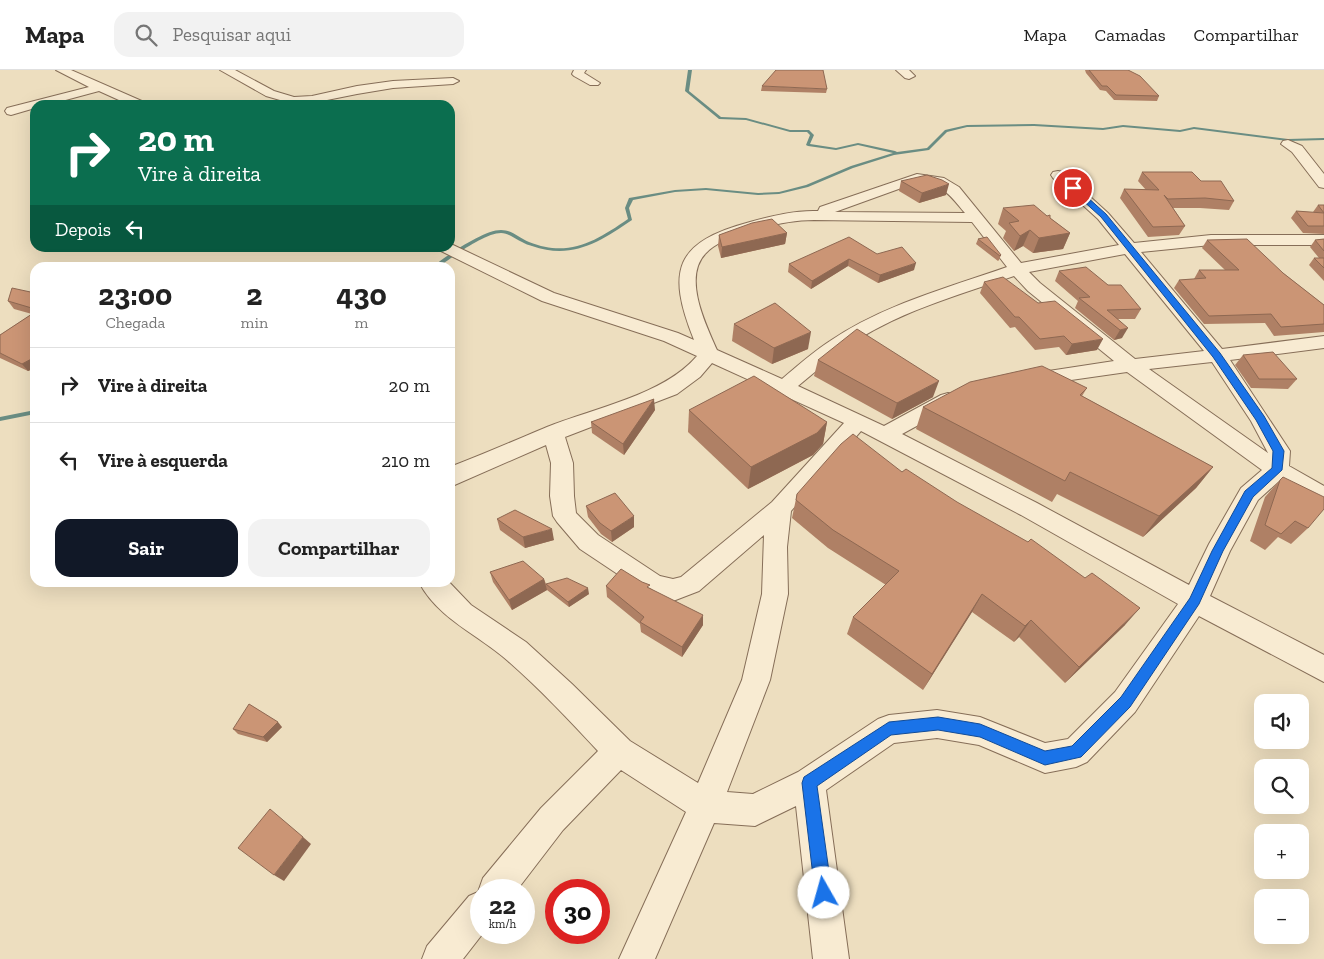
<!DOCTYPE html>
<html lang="pt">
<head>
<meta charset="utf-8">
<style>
  :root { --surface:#fff; --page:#f2f2f2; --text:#222; --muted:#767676; --line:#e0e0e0; --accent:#111827 }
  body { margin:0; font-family:"Zilla Slab",serif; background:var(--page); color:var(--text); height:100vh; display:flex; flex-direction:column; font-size:19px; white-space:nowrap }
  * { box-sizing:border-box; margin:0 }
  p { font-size:16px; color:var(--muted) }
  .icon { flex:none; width:28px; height:28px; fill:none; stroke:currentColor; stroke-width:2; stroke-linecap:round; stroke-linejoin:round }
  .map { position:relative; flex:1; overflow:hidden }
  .drawer { position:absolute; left:30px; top:192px; width:425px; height:325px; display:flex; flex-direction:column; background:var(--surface); border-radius:15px; box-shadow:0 5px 20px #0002 }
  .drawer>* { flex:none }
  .banner { position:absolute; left:30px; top:30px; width:425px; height:152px; border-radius:15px; box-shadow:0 5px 20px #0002; background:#0b6e4f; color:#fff; overflow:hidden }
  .fabs { position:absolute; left:1254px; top:624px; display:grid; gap:10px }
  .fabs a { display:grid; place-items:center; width:55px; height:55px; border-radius:10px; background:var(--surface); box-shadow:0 5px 20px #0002; font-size:25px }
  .speed { position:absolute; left:470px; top:809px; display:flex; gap:10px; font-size:25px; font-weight:700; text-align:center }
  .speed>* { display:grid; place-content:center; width:65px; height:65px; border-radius:50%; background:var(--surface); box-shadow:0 5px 20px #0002; line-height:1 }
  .speed small { font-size:12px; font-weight:400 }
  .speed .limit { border:8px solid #d22; background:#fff; color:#111 }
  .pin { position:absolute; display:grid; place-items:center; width:42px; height:42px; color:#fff; margin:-21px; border:2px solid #fff; border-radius:50%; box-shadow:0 1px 5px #0007 }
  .me { position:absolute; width:55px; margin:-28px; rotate:353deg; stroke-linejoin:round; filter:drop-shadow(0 0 4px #0008) }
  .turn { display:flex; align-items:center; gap:18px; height:105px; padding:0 25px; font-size:22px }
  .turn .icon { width:65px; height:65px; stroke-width:2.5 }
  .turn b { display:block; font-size:35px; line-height:42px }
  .then { display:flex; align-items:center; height:48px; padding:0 25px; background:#0003; gap:10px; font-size:19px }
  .eta { display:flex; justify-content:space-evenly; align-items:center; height:85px; text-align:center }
  .eta b { font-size:30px; font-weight:800; line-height:35px }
  .primary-button { display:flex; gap:10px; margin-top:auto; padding:10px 25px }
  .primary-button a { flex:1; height:58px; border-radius:15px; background:var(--accent); color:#fff; font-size:20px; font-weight:800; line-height:58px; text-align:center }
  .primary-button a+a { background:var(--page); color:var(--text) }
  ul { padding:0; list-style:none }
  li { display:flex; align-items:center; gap:15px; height:75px; padding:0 25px; border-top:1px solid var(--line) }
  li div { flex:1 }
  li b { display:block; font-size:19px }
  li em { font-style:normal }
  header { display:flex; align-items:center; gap:30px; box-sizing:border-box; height:70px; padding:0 25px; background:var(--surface); border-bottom:1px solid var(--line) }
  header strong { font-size:24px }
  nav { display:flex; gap:28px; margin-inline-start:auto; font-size:18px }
  .search { width:350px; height:45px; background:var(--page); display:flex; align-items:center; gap:12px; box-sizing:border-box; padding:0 18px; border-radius:15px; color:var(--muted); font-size:19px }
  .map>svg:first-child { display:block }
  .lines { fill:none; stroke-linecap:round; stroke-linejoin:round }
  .stream { fill:#6a8d83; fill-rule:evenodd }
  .minor-casing { stroke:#866e58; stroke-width:2 }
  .minor { fill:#f8ebd2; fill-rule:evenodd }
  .wall { fill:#af8065 }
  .shaded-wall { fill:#8e6852 }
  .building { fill:#cb9575; stroke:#8e6852 }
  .route { fill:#1a73e8; stroke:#114b97 }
</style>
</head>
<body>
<header>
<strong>Mapa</strong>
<div class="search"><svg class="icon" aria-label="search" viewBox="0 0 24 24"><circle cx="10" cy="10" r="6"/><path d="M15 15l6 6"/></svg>Pesquisar aqui</div>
<nav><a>Mapa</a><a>Camadas</a><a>Compartilhar</a></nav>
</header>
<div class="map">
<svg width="1324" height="889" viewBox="0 0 1324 889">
  <rect width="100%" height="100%" fill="#eddebf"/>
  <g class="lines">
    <g class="stream">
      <path d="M688,0h4l-3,21 32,26 25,1 44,12h19l5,5 -4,9 26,4 22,-5 37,8 2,1 30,-4 18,-18 22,-5 67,-1 69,4 20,-3 57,5 14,-3 94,12 36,-1v2l-36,1 -94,-12 -14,3 -57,-5 -20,3 -69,-4 -67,1 -20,5 -18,18 -35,5 -41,13 -45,19 -29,7 -21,1 -52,-5 -31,2 -42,8 -4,8 3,12c-32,22 -60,40 -100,26 -3,-1 -7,-2 -10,-4 -7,-3 -13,-9 -21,-9 -17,0 -50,25 -64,35h-6c15,-12 52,-38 70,-38 11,0 18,8 28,12 40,16 67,-1 99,-23l-3,-11 4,-10 46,-8 31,-2 52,5 21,-1 27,-7 45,-19 42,-13 -35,-8 -22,5 -28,-4 -2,-1 4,-10 -3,-3h-17l-44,-12 -27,-1 -34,-28z"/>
      <polygon points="35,340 35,344 0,351 0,347"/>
    </g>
    <g class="minor-casing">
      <g id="minor">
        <polygon points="56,0 71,0 144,32 146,35 130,35 99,21 47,35 35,35 35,38 11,45 7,44 5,41 7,38 89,17"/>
        <polygon points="220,0 235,0 274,21 294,27 312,26 357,16 393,11 453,8 459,11 453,14 393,18 357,24 312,33 294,34 266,26"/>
        <polygon points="574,0 586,0 584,3 600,13 598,15 590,15 574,6 572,4"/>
        <polygon points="896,0 909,0 915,6 909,9 905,8"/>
        <polygon points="1288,70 1302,76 1324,104 1324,118 1319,117 1292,82 1281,74 1283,71"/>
        <path d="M1058,101l5,1 45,41 26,30 77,-8h113v10h-113l-70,7 81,97 102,-13v12l-94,12 60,91 -1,15 35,20v20l-8,-3 -37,-22 -21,19 -28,51 -20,45 114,59v27l-125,-66 -64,96 -48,50 -11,5 -31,6 -66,-28 -42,-7 -43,5 -68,47 23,169h-36l-17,-153 -41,20 -41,-3 -59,136h-36l67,-147 -65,-42 -58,60 -46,60h-36v42h3l-21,27h-41l5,-13 42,-50 9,-4 5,-14 58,-70 57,-57c-29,-31 -58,-62 -90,-90 -29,-26 -70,-42 -89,-79h30l22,23 55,37 46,42 58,57 68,42 44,-103 20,-86 2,-59 -65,56 -26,10 -30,-10 -63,-42 -23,-27 -4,-6 -3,-20 1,-33 -5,-18 -96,42v-19l5,-3c31,-12 61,-25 92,-38 47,-19 117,-32 150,-71l-33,-15 -122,-40 -101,-50 -2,-3h11v-4l3,1 101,48 124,40 16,7c-28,-70 -19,-98 56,-118 22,-6 45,-12 68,-11l2,-4 97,-33 27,4 15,9 62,76 98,-18 -21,-26 -45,-41 -2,-3 2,-3zM918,112c27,4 30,11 47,31l-130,-1zM814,150l158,2 35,45c-60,21 -124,38 -177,74 -17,11 -33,25 -48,38l-65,-29c-11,-25 -35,-73 -11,-97 9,-10 24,-15 37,-19 22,-8 48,-14 71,-14zM1125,184l79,97 -69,8 -95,-76 -11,-11zM1014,206l14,15 86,70 -85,13 -7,2 -3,4 3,4 7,2 98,-14 135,98 -21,18 -32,56 -20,41 -152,-82 -135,-69 53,-29 3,-5 -3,-5 -7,-2 -7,2 -57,31 -86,-40c15,-12 29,-25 44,-36 51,-37 114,-54 172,-74zM1212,292l39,59 17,32 -119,-84zM712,293l132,60 -72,79 -91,75 -8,2 -13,-3 -62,-41 -22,-22 -2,-17 -1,-33 -8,-26 112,-43 23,-17zM861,361l160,84 157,89 -63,88 -47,47 -23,4 -65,-26 -43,-7 -48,5 -11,4 -80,53 -45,22 -26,-2 43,-112 18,-86 -1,-47 4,-36z"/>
      </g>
    </g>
    <use href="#minor" class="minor"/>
  </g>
  <g class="wall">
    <polygon points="1085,0 1128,0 1159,26 1157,31 1114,30 1106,21 1100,20 1086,3"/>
    <polygon points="762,16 827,19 826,23 761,21"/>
    <polygon points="1142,102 1201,111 1234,131 1229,140 1200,138 1173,138 1185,156 1179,165 1148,167 1120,128 1124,119 1146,120 1138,111"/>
    <polygon points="901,111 946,125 919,133 899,121"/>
    <polygon points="1318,135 1324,135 1324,164 1303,163 1291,148 1296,141 1314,143 1313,142"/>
    <polygon points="1003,138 1050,148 1070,163 1063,179 1033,183 1023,176 1014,181 1003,168 1006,161 998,154"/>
    <polygon points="787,163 785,174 721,188 718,176 719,165"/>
    <polygon points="978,169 1001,185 999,190 998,191 976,174"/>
    <polygon points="1324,169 1324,211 1309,195 1314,188 1319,188 1310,177 1315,170"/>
    <polygon points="1207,170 1283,203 1324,235 1324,262 1274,266 1265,253 1204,254 1174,218 1179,210 1194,209 1199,200 1225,200 1202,178"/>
    <polygon points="877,184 914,200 878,213 848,196 811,219 788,202 789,194"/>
    <polygon points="1059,201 1108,215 1141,239 1135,249 1118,249 1122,268 1114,270 1075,238 1078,231 1055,211"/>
    <polygon points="984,212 1097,280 1066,285 1059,277 1035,280 1015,257 1010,258 980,223"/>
    <polygon points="35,223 35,298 28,301 0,288 0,265 32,244 14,239 8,231"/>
    <polygon points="734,254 808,279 772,294 732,271"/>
    <polygon points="1243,285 1297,309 1288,319 1251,318 1235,295"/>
    <polygon points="818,290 933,327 892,349 814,306"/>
    <polygon points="1087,318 1082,326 1213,397 1196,418 1143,467 1057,424 1052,432 916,359 923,337"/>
    <polygon points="655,340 624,385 592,363 591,352"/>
    <polygon points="689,340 827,352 823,374 813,385 748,419 688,362"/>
    <polygon points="902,402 1125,555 1065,613 1019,567 1014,572 972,542 923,620 847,564 853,547 886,515 828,478 792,448 797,424"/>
    <polygon points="1280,410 1308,458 1291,474 1278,467 1265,480 1250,471 1265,427"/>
    <polygon points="586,436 634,457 612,472 601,464 588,447"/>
    <polygon points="497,449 554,470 525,478 500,460"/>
    <polygon points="490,502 544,509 546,514 589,524 569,537 547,520 512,540 493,512"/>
    <polygon points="606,516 650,518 703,555 682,587 641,562 640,554 607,527"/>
    <polygon points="282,657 267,672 238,664 233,659"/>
  </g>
  <g class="shaded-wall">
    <polygon points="949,114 946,125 919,133 922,123"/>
    <polygon points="1030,160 1023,176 1014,181 1020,166"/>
    <polygon points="787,163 785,174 721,188 722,177"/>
    <polygon points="1070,163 1063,179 1033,183 1039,168"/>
    <polygon points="849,189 848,196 811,219 812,211"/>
    <polygon points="916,193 914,200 878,213 880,205"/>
    <polygon points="1128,258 1122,268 1114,270 1120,260"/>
    <polygon points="811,262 808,279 772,294 774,278"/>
    <polygon points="1103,269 1097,280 1066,285 1072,274"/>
    <polygon points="35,287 35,298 28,301 22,294"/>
    <polygon points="939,311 933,327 892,349 897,333"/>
    <polygon points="654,329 655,340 624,385 623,374"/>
    <polygon points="827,352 823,374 813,385 748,419 751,397"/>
    <polygon points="1213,397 1196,418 1143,467 1159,446"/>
    <polygon points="634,446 634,457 612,472 611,461"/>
    <polygon points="552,459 554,470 525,478 523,467"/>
    <polygon points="544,509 547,520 512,540 509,530"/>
    <polygon points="588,518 589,524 569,537 568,532"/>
    <polygon points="982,524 972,542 923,620 932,604"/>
    <polygon points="1140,538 1125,555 1065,613 1079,597"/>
    <polygon points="703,545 703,555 682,587 682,577"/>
    <polygon points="1031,550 1019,567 1014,572 1025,556"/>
    <polygon points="278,652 282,657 267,672 263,667"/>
    <polygon points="303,767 311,774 284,811 274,805"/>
  </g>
  <g class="building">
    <polygon points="776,0 823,0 827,19 762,16"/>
    <polygon points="1089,0 1128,0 1140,6 1159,26 1116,25 1107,16 1102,16"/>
    <polygon points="1142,102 1192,102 1201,111 1221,111 1234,131 1205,128 1168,129 1164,125 1185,156 1153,157 1124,119 1159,120"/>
    <polygon points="927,105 942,110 949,114 922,123 901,111"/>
    <polygon points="1034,135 1047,146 1050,145 1050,148 1070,163 1039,168 1030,160 1020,166 1009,153 1019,151 1003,138"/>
    <polygon points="1318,135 1324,135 1324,143"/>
    <polygon points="1296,141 1324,143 1324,156 1308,156"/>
    <polygon points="772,149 787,163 722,177 719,165 752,153"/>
    <polygon points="849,167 877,184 902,177 916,193 880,205 849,189 812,211 789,194"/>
    <polygon points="987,167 1001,185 1000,186 978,169"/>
    <polygon points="1247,169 1283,203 1324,235 1324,254 1281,257 1271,244 1209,246 1179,210 1206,208 1199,200 1239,200 1207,170"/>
    <polygon points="1324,169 1324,181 1315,170"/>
    <polygon points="1314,188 1324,188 1324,198"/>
    <polygon points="1086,197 1108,215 1121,215 1141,239 1107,240 1128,258 1120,260 1079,228 1090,227 1059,201"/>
    <polygon points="1003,207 1038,233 1055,231 1103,269 1072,274 1064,266 1040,269 1019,247 1015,247 984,212"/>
    <polygon points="12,218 35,223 35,239 8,231"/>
    <polygon points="775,233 811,262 774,278 734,254"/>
    <polygon points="35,242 35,287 22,294 0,283 0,265"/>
    <polygon points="857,259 939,311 897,333 818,290"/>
    <polygon points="1273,282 1297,309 1259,309 1243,285"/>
    <polygon points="1042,296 1087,318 1080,325 1213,397 1159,446 1070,402 1065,411 923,337 970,312"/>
    <polygon points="754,306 827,352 817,363 751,397 689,340"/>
    <polygon points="654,329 623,374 591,352"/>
    <polygon points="853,364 902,402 906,399 957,432 1028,472 1031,469 1085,508 1092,503 1140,538 1079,597 1031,550 1025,556 982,524 932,604 853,547 899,501 833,460 796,430 797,424 841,374"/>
    <polygon points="1283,407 1324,427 1324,439 1308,458 1295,451 1281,464 1265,455 1280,410"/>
    <polygon points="615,423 634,446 611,461 600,453 586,436"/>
    <polygon points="515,440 552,459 523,467 497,449"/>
    <polygon points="523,491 544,509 509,530 490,502"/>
    <polygon points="621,499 642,512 650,515 647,517 703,545 682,577 640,552 644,547 606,516"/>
    <polygon points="567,508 588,518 568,532 546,514"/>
    <polygon points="249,634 278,652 263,667 233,659"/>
    <polygon points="270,739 303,767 274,805 238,778"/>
  </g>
  <polygon class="route" points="1071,117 1076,117 1106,144 1220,283 1264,346 1284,381 1282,400 1253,427 1223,481 1199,534 1130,637 1081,687 1045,695 980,667 938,660 891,665 817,716 832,823 829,829 824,831 818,829 815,823 802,713 804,707 889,652 938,647 980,654 1045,681 1072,676 1121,627 1190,528 1212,481 1245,421 1272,398 1273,381 1256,350 1213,287 1101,147 1071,120"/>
</svg>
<div class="fabs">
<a><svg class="icon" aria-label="sound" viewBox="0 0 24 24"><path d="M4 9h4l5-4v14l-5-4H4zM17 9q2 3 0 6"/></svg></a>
<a><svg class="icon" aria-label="search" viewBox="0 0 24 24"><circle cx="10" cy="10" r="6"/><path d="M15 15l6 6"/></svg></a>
<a>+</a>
<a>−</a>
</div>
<div class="speed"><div>22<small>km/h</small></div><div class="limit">30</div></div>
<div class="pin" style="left:1073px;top:118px;background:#d93025"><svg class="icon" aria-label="arrive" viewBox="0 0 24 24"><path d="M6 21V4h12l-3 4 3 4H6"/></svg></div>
<svg class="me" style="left:824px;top:823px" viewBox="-20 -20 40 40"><circle r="19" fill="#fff"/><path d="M0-13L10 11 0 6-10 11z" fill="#1a73e8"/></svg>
<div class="banner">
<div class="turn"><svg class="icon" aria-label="right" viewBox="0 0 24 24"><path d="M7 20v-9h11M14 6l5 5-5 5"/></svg><div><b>20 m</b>Vire à direita</div></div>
<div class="then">Depois<svg class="icon" aria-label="left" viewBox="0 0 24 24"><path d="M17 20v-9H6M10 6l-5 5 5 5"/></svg></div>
</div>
<section class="drawer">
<div class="eta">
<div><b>23:00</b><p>Chegada</p></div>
<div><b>2</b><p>min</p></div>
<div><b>430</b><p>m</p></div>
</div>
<ul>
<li><svg class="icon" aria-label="right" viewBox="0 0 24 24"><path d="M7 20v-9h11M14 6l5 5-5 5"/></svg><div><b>Vire à direita</b></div><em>20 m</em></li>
<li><svg class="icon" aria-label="left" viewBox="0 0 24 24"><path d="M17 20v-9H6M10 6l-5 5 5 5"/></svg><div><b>Vire à esquerda</b></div><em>210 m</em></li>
</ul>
<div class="primary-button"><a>Sair</a><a>Compartilhar</a></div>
</section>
</div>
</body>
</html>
